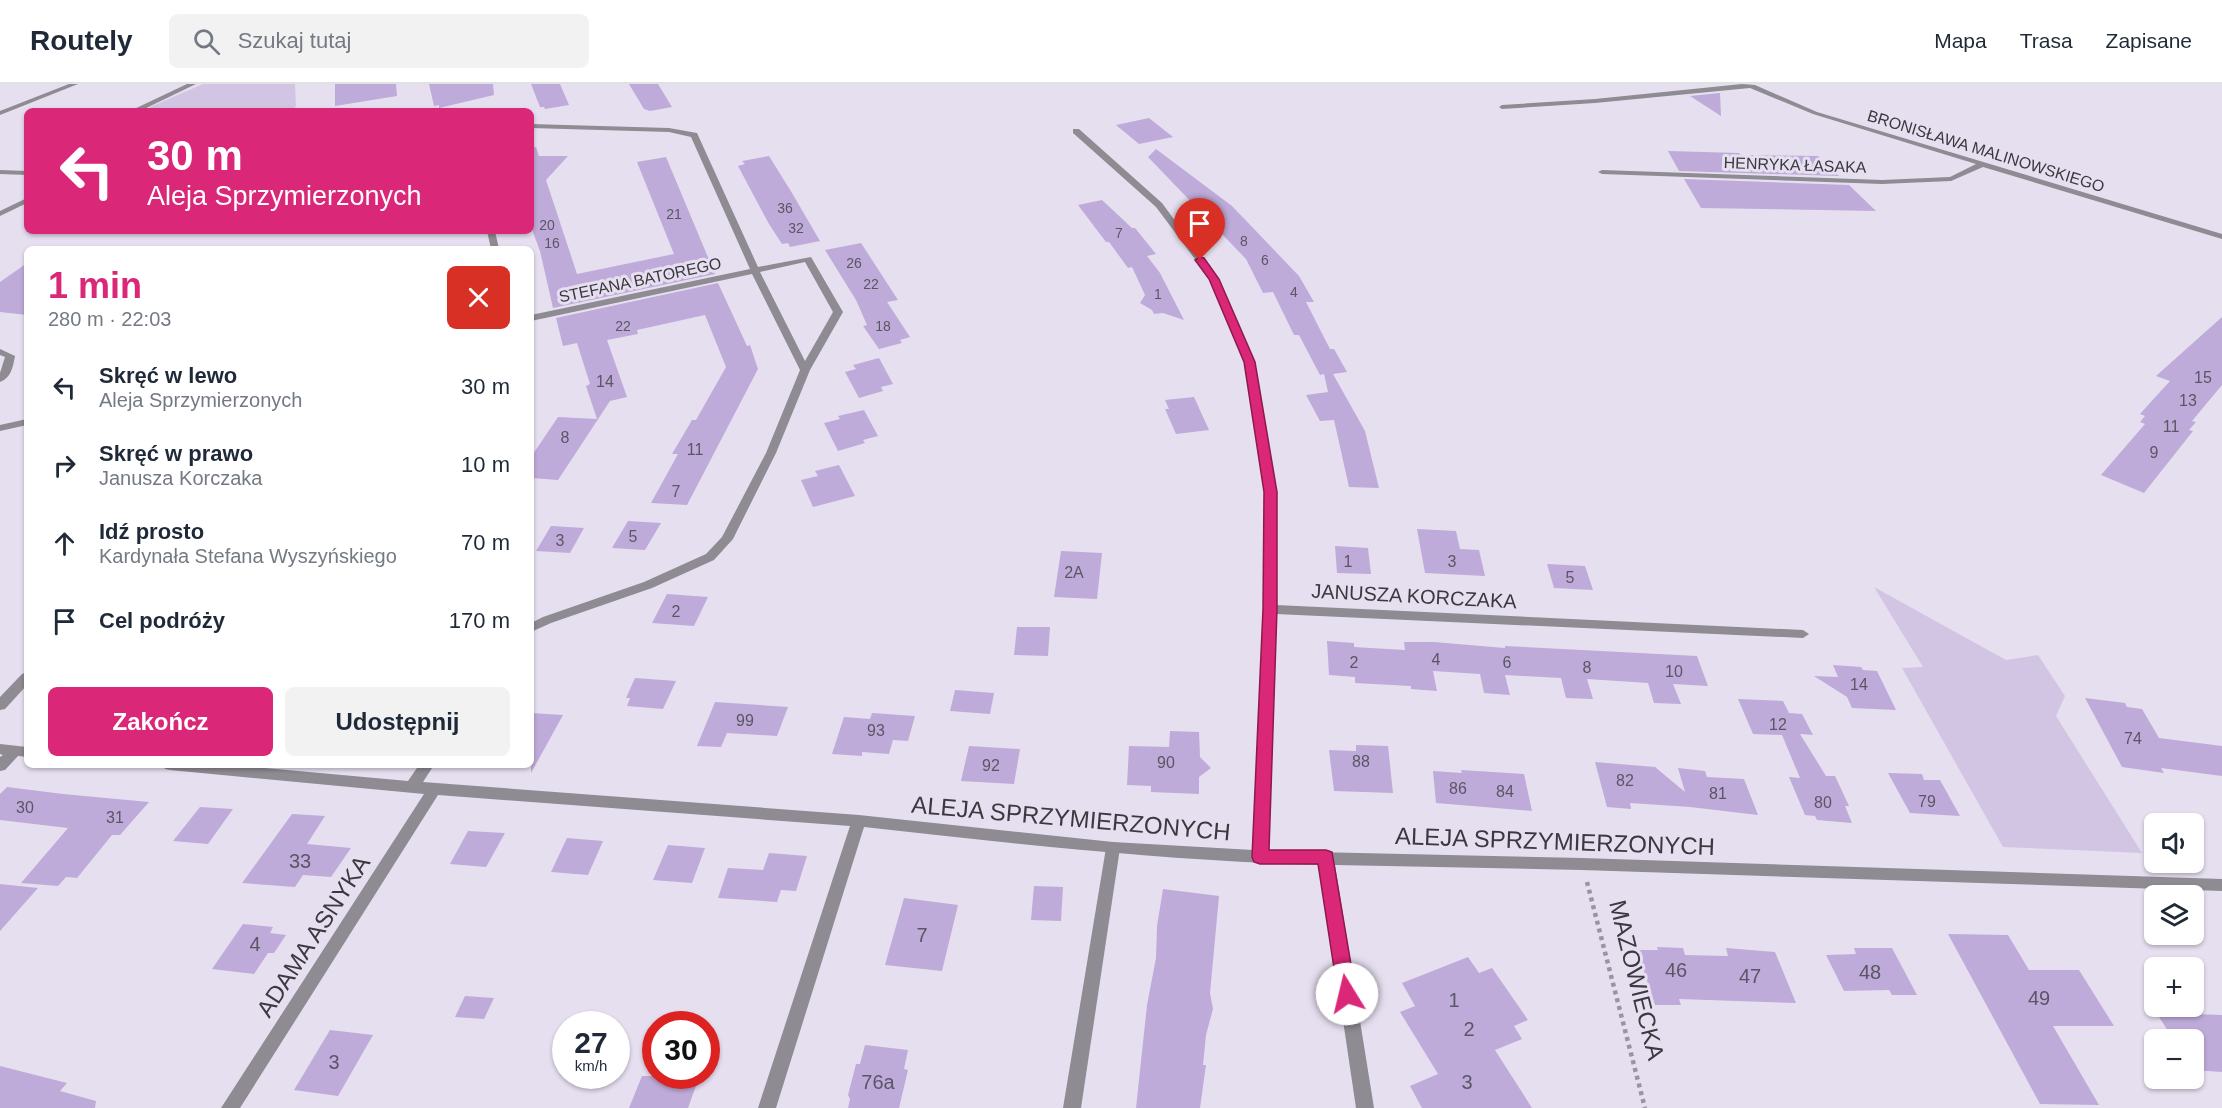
<!DOCTYPE html>
<html lang="pl">
<head>
<meta charset="utf-8">
<style>
  :root { --surface:#fff; --page:#f2f2f3; --text:#1f2937; --muted:#747a83; --line:#e0e1e3; --accent:#db2777 }
  body { margin:0; font-family:Arial,sans-serif; background:var(--page); color:var(--text); height:100vh; display:flex; flex-direction:column; font-size:22px; white-space:nowrap }
  * { box-sizing:border-box; margin:0 }
  p { font-size:20px; color:var(--muted) }
  .icon { flex:none; width:33px; height:33px; fill:none; stroke:currentColor; stroke-width:2; stroke-linecap:round; stroke-linejoin:round }
  .map { position:relative; flex:1; overflow:hidden }
  .details { position:absolute; left:24px; top:162px; width:510px; height:522px; display:flex; flex-direction:column; background:var(--surface); border-radius:9px; box-shadow:0 2px 4px #0004 }
  .details>* { flex:none }
  .banner { position:absolute; left:24px; top:24px; width:510px; height:126px; border-radius:9px; box-shadow:0 2px 4px #0004; background:#db2777; color:#fff; overflow:hidden }
  .controls { position:absolute; left:2144px; top:729px; display:grid; gap:12px }
  .controls a { display:grid; place-items:center; width:60px; height:60px; border-radius:9px; background:var(--surface); box-shadow:0 2px 4px #0004; font-size:30px }
  .speed { position:absolute; left:552px; top:927px; display:flex; gap:12px; font-size:30px; font-weight:700; text-align:center }
  .speed>* { display:grid; place-content:center; width:78px; height:78px; border-radius:50%; background:var(--surface); box-shadow:0 2px 4px #0004; line-height:1 }
  .speed small { font-size:15px; font-weight:400 }
  .speed .limit { border:9px solid #d22; background:#fff; color:#111 }
  .pin { position:absolute; display:grid; place-items:center; width:51px; height:51px; color:#fff; margin:-62px -26px; border-radius:50% 50% 50% 0; rotate:-45deg; box-shadow:0 0 6px #0007 }
  .pin .icon { rotate:45deg }
  .me { position:absolute; width:66px; margin:-33px; rotate:351deg; stroke-linejoin:round; filter:drop-shadow(0 0 4px #0008) }
  .turn { display:flex; align-items:center; gap:21px; height:126px; padding:0 24px; font-size:27px }
  .turn .icon { width:78px; height:78px; stroke-width:2.5 }
  .turn b { display:block; font-size:42px; line-height:51px }
  .round { display:grid; place-items:center; flex:none; width:63px; height:63px; border-radius:9px; background:var(--page) }
  .summary { display:flex; align-items:center; justify-content:space-between; height:102px; padding:0 24px }
  h1 { font-size:36px; font-weight:700; line-height:45px; color:var(--accent) }
  .action { display:flex; gap:12px; margin-top:auto; padding:12px 24px }
  .action a { flex:1; height:69px; border-radius:9px; background:var(--accent); color:#fff; font-size:24px; font-weight:700; line-height:69px; text-align:center }
  .action a+a { background:var(--page); color:var(--text) }
  ul { padding:0; list-style:none }
  li { display:flex; align-items:center; gap:18px; height:78px; padding:0 24px }
  li div { flex:1 }
  li b { display:block; font-size:22px }
  li em { font-style:normal }
  header { display:flex; align-items:center; gap:36px; box-sizing:border-box; height:84px; padding:0 30px; background:var(--surface); border-bottom:2px solid var(--line) }
  header strong { font-size:28px }
  nav { display:flex; gap:33px; margin-inline-start:auto; font-size:21px }
  .search { width:420px; height:54px; background:var(--page); display:flex; align-items:center; gap:15px; box-sizing:border-box; padding:0 21px; border-radius:9px; color:var(--muted); font-size:22px }
  .map>svg:first-child { display:block }
  .green { fill:#d2c5e4 }
  .building { fill:#bfabd9 }
  .lines { fill:none; stroke-linecap:round; stroke-linejoin:round }
  .path { stroke:#9994a0; stroke-width:4.5; stroke-dasharray:4 4; stroke-linecap:butt }
  .service { fill:#8e8b92; fill-rule:evenodd }
  .minor { fill:#8e8b92; fill-rule:evenodd }
  .route { fill:#db2777; stroke:#8e194d; stroke-width:1.5 }
  .labels { text-anchor:middle; dominant-baseline:central; stroke-width:6; stroke-linejoin:round; paint-order:stroke }
  .far-number-label { font-size:14px; fill:#5c5566 }
  .far-street-label { font-size:16px; fill:#3b383f; stroke:#e6dff0 }
  .number-label { font-size:16px; fill:#5c5566 }
  .street-label { font-size:20px; fill:#3b383f; stroke:#e6dff0 }
  .near-number-label { font-size:20px; fill:#5c5566 }
  .near-street-label { font-size:24px; fill:#3b383f; stroke:#e6dff0 }
</style>
</head>
<body>
<header>
<strong>Routely</strong>
<div class="search"><svg class="icon" aria-label="search" viewBox="0 0 24 24"><circle cx="10" cy="10" r="6"/><path d="M15 15l6 6"/></svg>Szukaj tutaj</div>
<nav><a>Mapa</a><a>Trasa</a><a>Zapisane</a></nav>
</header>
<div class="map">
<svg width="2222" height="1024" viewBox="0 0 2222 1024">
  <rect width="100%" height="100%" fill="#e6dff0"/>
  <g class="green">
    <polygon points="203,0 295,0 296,22 291,27 148,27 150,23"/>
    <polygon points="1874,503 2006,576 2038,571 2065,612 2056,632 2142,769 2003,763 1902,584 1923,583"/>
  </g>
  <g class="building">
    <polygon points="335,0 396,0 397,12 335,22"/>
    <polygon points="429,0 493,0 494,11 439,24 439,21 434,22"/>
    <polygon points="531,0 560,0 569,21 545,25 544,23 540,23"/>
    <polygon points="629,0 658,0 672,23 650,27 644,25"/>
    <polygon points="1720,9 1721,32 1690,12"/>
    <polygon points="1149,34 1173,53 1139,60 1116,41"/>
    <polygon points="536,63 539,72 568,72 546,96 577,190 674,170 637,78 666,73 715,190 553,224 540,167 531,143 531,64"/>
    <polygon points="1156,65 1232,122 1299,192 1314,218 1306,218 1330,265 1334,265 1347,288 1333,290 1365,347 1379,404 1349,403 1334,336 1320,337 1306,311 1328,308 1324,290 1320,291 1299,251 1294,251 1273,208 1263,209 1246,175 1148,73"/>
    <polygon points="1668,67 1739,69 1741,71 1818,72 1839,92 1679,87"/>
    <polygon points="769,72 792,109 820,157 790,163 788,159 782,160 769,140 738,82 745,80 742,77"/>
    <polygon points="1684,95 1849,101 1876,127 1701,124"/>
    <polygon points="1102,116 1132,144 1135,144 1156,170 1147,172 1160,189 1184,236 1163,229 1154,230 1152,226 1140,219 1145,211 1132,183 1128,184 1109,158 1106,158 1078,121"/>
    <polygon points="861,159 898,216 887,218 910,253 900,256 902,259 879,265 863,242 867,241 856,216 825,166"/>
    <polygon points="27,179 27,231 0,228 0,198"/>
    <polygon points="718,199 747,262 750,261 758,285 687,421 651,419 678,370 672,370 692,336 696,336 726,283 705,231 637,246 638,250 607,256 627,313 610,317 558,396 531,394 531,373 558,333 597,335 586,302 590,300 577,259 563,262 556,234"/>
    <polygon points="2222,233 2222,301 2192,337 2196,338 2189,346 2193,347 2144,409 2101,391 2145,340 2140,338 2145,332 2140,330 2170,297 2156,292"/>
    <polygon points="879,274 893,300 881,303 883,307 859,314 845,288 856,285 853,281"/>
    <polygon points="1194,313 1209,346 1176,350 1165,325 1169,325 1165,316"/>
    <polygon points="864,326 878,352 863,356 865,359 838,367 824,339 840,335 838,332"/>
    <polygon points="839,381 855,412 813,423 801,396 818,392 815,387"/>
    <polygon points="628,437 661,439 645,466 612,464"/>
    <polygon points="551,442 584,444 570,469 536,467"/>
    <polygon points="1417,445 1456,447 1460,465 1479,466 1485,492 1425,489"/>
    <polygon points="1335,462 1368,464 1371,490 1337,489"/>
    <polygon points="1061,467 1102,469 1097,515 1054,513"/>
    <polygon points="1547,480 1585,482 1593,506 1554,504"/>
    <polygon points="667,510 708,513 694,542 652,539"/>
    <polygon points="1017,543 1050,543 1048,572 1014,571"/>
    <polygon points="1327,557 1354,559 1354,563 1405,566 1404,558 1434,558 1505,564 1505,562 1697,572 1708,602 1673,600 1681,620 1654,619 1648,599 1587,595 1593,615 1566,614 1561,594 1505,591 1510,611 1484,609 1480,590 1433,587 1437,607 1411,605 1411,602 1355,599 1355,593 1329,591"/>
    <polygon points="1833,581 1861,583 1863,586 1877,587 1896,626 1852,624 1847,613 1814,592 1838,593"/>
    <polygon points="635,594 676,597 663,625 627,622 630,614 626,614"/>
    <polygon points="955,606 994,609 990,630 950,627"/>
    <polygon points="2085,614 2125,619 2127,623 2142,625 2159,654 2222,662 2222,692 2161,684 2164,689 2122,683"/>
    <polygon points="1738,615 1783,617 1789,629 1802,630 1813,651 1800,650 1826,692 1835,692 1849,722 1845,722 1852,739 1817,736 1815,732 1805,731 1789,693 1800,694 1782,651 1753,650"/>
    <polygon points="715,618 788,623 777,652 727,649 721,663 697,662"/>
    <polygon points="531,629 563,631 531,689"/>
    <polygon points="872,629 915,632 908,657 893,656 889,670 862,668 862,672 832,670 844,633 870,635"/>
    <polygon points="1170,647 1199,648 1200,673 1211,684 1199,693 1199,710 1151,708 1151,702 1127,701 1129,662 1169,663"/>
    <polygon points="1356,661 1388,662 1393,709 1334,707 1329,666 1356,667"/>
    <polygon points="969,662 1020,665 1014,700 961,697"/>
    <polygon points="1595,678 1655,683 1685,708 1678,684 1705,687 1707,693 1744,695 1758,731 1690,723 1630,719 1631,725 1607,723"/>
    <polygon points="1461,686 1524,690 1532,727 1436,719 1433,687 1462,689"/>
    <polygon points="1888,689 1922,690 1924,696 1940,696 1960,732 1910,729"/>
    <polygon points="7,703 63,710 149,718 120,751 112,751 77,794 66,793 58,802 21,799 68,744 0,736 0,710"/>
    <polygon points="200,723 233,725 208,760 173,757"/>
    <polygon points="292,730 325,732 307,760 351,764 331,793 303,791 295,803 242,799"/>
    <polygon points="468,747 505,749 486,783 450,780"/>
    <polygon points="567,754 603,757 588,791 551,788"/>
    <polygon points="668,761 705,764 692,799 653,796"/>
    <polygon points="769,769 807,772 796,807 781,806 777,818 718,814 728,784 763,786"/>
    <polygon points="0,800 38,804 0,847"/>
    <polygon points="1034,802 1063,803 1061,837 1031,836"/>
    <polygon points="1163,805 1219,812 1210,909 1213,925 1206,951 1203,981 1206,981 1200,1024 1136,1024 1147,921 1156,874 1157,842"/>
    <polygon points="904,814 958,821 942,887 885,881"/>
    <polygon points="243,840 273,843 270,849 286,851 274,869 268,869 254,890 212,885"/>
    <polygon points="1948,850 2008,851 2029,886 2079,886 2114,942 2053,942 2099,1021 2040,1020"/>
    <polygon points="1657,863 1683,864 1685,871 1728,872 1726,864 1775,868 1796,919 1679,915 1681,921 1655,921 1637,866 1658,866"/>
    <polygon points="1854,864 1892,864 1917,911 1892,911 1889,906 1844,907 1826,871 1856,870"/>
    <polygon points="1468,873 1479,889 1492,884 1528,936 1514,942 1522,955 1495,966 1532,1024 1422,1024 1410,1002 1438,990 1400,928 1415,922 1402,899"/>
    <polygon points="465,912 494,914 484,935 455,933"/>
    <polygon points="2152,922 2189,922 2194,930 2222,931 2222,988 2193,986 2193,956 2177,956 2172,947 2168,947"/>
    <polygon points="330,946 373,951 338,1012 294,1006"/>
    <polygon points="865,961 908,966 904,985 908,986 899,1024 848,1024 850,1015 848,1011 856,980 860,980"/>
    <polygon points="0,982 67,999 60,1007 96,1017 95,1024 0,1024"/>
    <polygon points="642,992 672,992 671,996 697,999 688,1024 629,1024"/>
  </g>
  <g class="lines">
    <polyline class="path" points="1587,798 1645,1024"/>
    <polygon class="service" points="1113,758 1118,760 1120,764 1081,1024 1063,1024 1106,764 1108,760"/>
    <g class="minor">
      <polygon points="69,0 78,0 0,31 0,27"/>
      <polygon points="187,0 196,0 140,27 130,27"/>
      <polygon points="1742,0 1755,1 1817,28 2222,150 2222,155 1983,83 1951,97 1882,100 1602,90 1598,88 1602,86 1882,96 1950,93 1976,80 1813,30 1750,4 1595,19 1502,25 1499,23 1502,21 1595,15"/>
      <path d="M531,40l138,4 28,5 61,134 53,-10 32,55 -33,58 -34,83 -43,86 -19,21 -62,28 -101,35 -20,9v-9l12,-6 101,-35 62,-28 16,-17 44,-84 34,-83 -48,-96 -221,47v-6l219,-46 -59,-132 -22,-5 -138,-4zM805,178l28,50 -28,49 -45,-89z"/>
      <path d="M1073,45h6l83,74 56,76 36,82 22,131v113l527,25 6,4 -6,4 -527,-24 -8,237 314,7 640,21v12l-640,-21 -247,-5 39,243h-18l-36,-243c-153,-4 -304,-21 -456,-38l-88,281h-18l92,-282 -412,-31 -198,313h-19l203,-314 -254,-24 -5,-1 -2,-4h68l177,16 11,-16h15l-11,17 436,33 254,27 140,8 11,-241 2,-117 -22,-131 -34,-82 -54,-72 -83,-74z"/>
      <polygon points="0,86 27,87 27,91 0,90"/>
      <polygon points="27,114 27,119 0,132 0,127"/>
      <polygon points="487,147 495,147 499,165 491,165"/>
      <path d="M0,265l15,7c-2,11 -4,22 -15,26v-9l5,-16 -5,-2z"/>
      <polygon points="27,335 27,341 0,347 0,341"/>
      <polygon points="27,588 27,601 5,625 0,626 0,613 22,590"/>
      <polygon points="0,660 27,663 27,673 18,672 5,686 0,687 0,673 3,671 0,670"/>
    </g>
  </g>
  <polygon class="route" points="1200,173 1204,174 1219,195 1255,278 1277,408 1277,525 1269,766 1326,766 1332,768 1356,910 1354,916 1347,919 1341,916 1338,910 1318,780 1260,780 1254,778 1252,773 1263,525 1264,408 1244,278 1209,195 1195,176"/>
  <g class="labels">
    <g class="far-number-label">
      <text x="785" y="124">36</text>
      <text x="674" y="130">21</text>
      <text x="547" y="141">20</text>
      <text x="796" y="144">32</text>
      <text x="1119" y="149">7</text>
      <text x="1244" y="157">8</text>
      <text x="552" y="159">16</text>
      <text x="1265" y="176">6</text>
      <text x="854" y="179">26</text>
      <text x="871" y="200">22</text>
      <text x="1294" y="208">4</text>
      <text x="1158" y="210">1</text>
      <text x="623" y="242">22</text>
      <text x="883" y="242">18</text>
    </g>
    <g class="far-street-label">
      <text transform="translate(1986 67) rotate(17)">BRONISŁAWA MALINOWSKIEGO</text>
      <text transform="translate(1795 81) rotate(2)">HENRYKA ŁASAKA</text>
      <text transform="translate(640 196) rotate(-12)">STEFANA BATOREGO</text>
    </g>
    <g class="number-label">
      <text x="2203" y="293">15</text>
      <text x="605" y="297">14</text>
      <text x="2188" y="316">13</text>
      <text x="2171" y="342">11</text>
      <text x="565" y="353">8</text>
      <text x="695" y="365">11</text>
      <text x="2154" y="368">9</text>
      <text x="676" y="407">7</text>
      <text x="633" y="452">5</text>
      <text x="560" y="456">3</text>
      <text x="1348" y="477">1</text>
      <text x="1452" y="477">3</text>
      <text x="1074" y="488">2A</text>
      <text x="1570" y="493">5</text>
      <text x="676" y="527">2</text>
      <text x="1436" y="575">4</text>
      <text x="1354" y="578">2</text>
      <text x="1507" y="578">6</text>
      <text x="1587" y="583">8</text>
      <text x="1674" y="587">10</text>
      <text x="1859" y="600">14</text>
      <text x="745" y="636">99</text>
      <text x="1778" y="640">12</text>
      <text x="876" y="646">93</text>
      <text x="2133" y="654">74</text>
      <text x="1361" y="677">88</text>
      <text x="1166" y="678">90</text>
      <text x="991" y="681">92</text>
      <text x="1625" y="696">82</text>
      <text x="1458" y="704">86</text>
      <text x="1505" y="707">84</text>
      <text x="1718" y="709">81</text>
      <text x="1927" y="717">79</text>
      <text x="1823" y="718">80</text>
      <text x="25" y="723">30</text>
      <text x="115" y="733">31</text>
    </g>
    <g class="street-label">
      <text transform="translate(1414 512) rotate(3)">JANUSZA KORCZAKA</text>
    </g>
    <g class="near-number-label">
      <text x="300" y="777">33</text>
      <text x="922" y="851">7</text>
      <text x="255" y="860">4</text>
      <text x="1676" y="886">46</text>
      <text x="1870" y="888">48</text>
      <text x="1750" y="892">47</text>
      <text x="2039" y="914">49</text>
      <text x="1454" y="916">1</text>
      <text x="1469" y="945">2</text>
      <text x="334" y="978">3</text>
      <text x="878" y="998">76a</text>
      <text x="1467" y="998">3</text>
    </g>
    <g class="near-street-label">
      <text transform="translate(1071 734) rotate(5)">ALEJA SPRZYMIERZONYCH</text>
      <text transform="translate(1555 757) rotate(2)">ALEJA SPRZYMIERZONYCH</text>
      <text transform="translate(313 852) rotate(-57)">ADAMA ASNYKA</text>
      <text transform="translate(1637 896) rotate(76)">MAZOWIECKA</text>
    </g>
  </g>
</svg>
<div class="controls">
<a><svg class="icon" aria-label="sound" viewBox="0 0 24 24"><path d="M4 9h4l5-4v14l-5-4H4zM17 9q2 3 0 6"/></svg></a>
<a><svg class="icon" aria-label="layers" viewBox="0 0 24 24"><path d="M12 4l9 5-9 5-9-5zM3 14l9 5 9-5"/></svg></a>
<a>+</a>
<a>−</a>
</div>
<div class="speed"><div>27<small>km/h</small></div><div class="limit">30</div></div>
<div class="pin" style="left:1200px;top:176px;background:#d93025"><svg class="icon" aria-label="arrive" viewBox="0 0 24 24"><path d="M6 21V4h12l-3 4 3 4H6"/></svg></div>
<svg class="me" style="left:1347px;top:910px" viewBox="-20 -20 40 40"><circle r="19" fill="#fff"/><path d="M0-13L10 11 0 6-10 11z" fill="#db2777"/></svg>
<div class="banner">
<div class="turn"><svg class="icon" aria-label="left" viewBox="0 0 24 24"><path d="M17 20v-9H6M10 6l-5 5 5 5"/></svg><div><b>30 m</b>Aleja Sprzymierzonych</div></div>
</div>
<section class="details">
<div class="summary"><div><h1>1 min</h1><p>280 m · 22:03</p></div><a class="round" style="background:#d93025;color:#fff"><svg class="icon" aria-label="close" viewBox="0 0 24 24"><path d="M6 6l12 12M18 6L6 18"/></svg></a></div>
<ul>
<li><svg class="icon" aria-label="left" viewBox="0 0 24 24"><path d="M17 20v-9H6M10 6l-5 5 5 5"/></svg><div><b>Skręć w lewo</b><p>Aleja Sprzymierzonych</p></div><em>30 m</em></li>
<li><svg class="icon" aria-label="right" viewBox="0 0 24 24"><path d="M7 20v-9h11M14 6l5 5-5 5"/></svg><div><b>Skręć w prawo</b><p>Janusza Korczaka</p></div><em>10 m</em></li>
<li><svg class="icon" aria-label="ahead" viewBox="0 0 24 24"><path d="M12 20V5M6 11l6-6 6 6"/></svg><div><b>Idź prosto</b><p>Kardynała Stefana Wyszyńskiego</p></div><em>70 m</em></li>
<li><svg class="icon" aria-label="arrive" viewBox="0 0 24 24"><path d="M6 21V4h12l-3 4 3 4H6"/></svg><div><b>Cel podróży</b></div><em>170 m</em></li>
</ul>
<div class="action"><a>Zakończ</a><a>Udostępnij</a></div>
</section>
</div>
</body>
</html>
